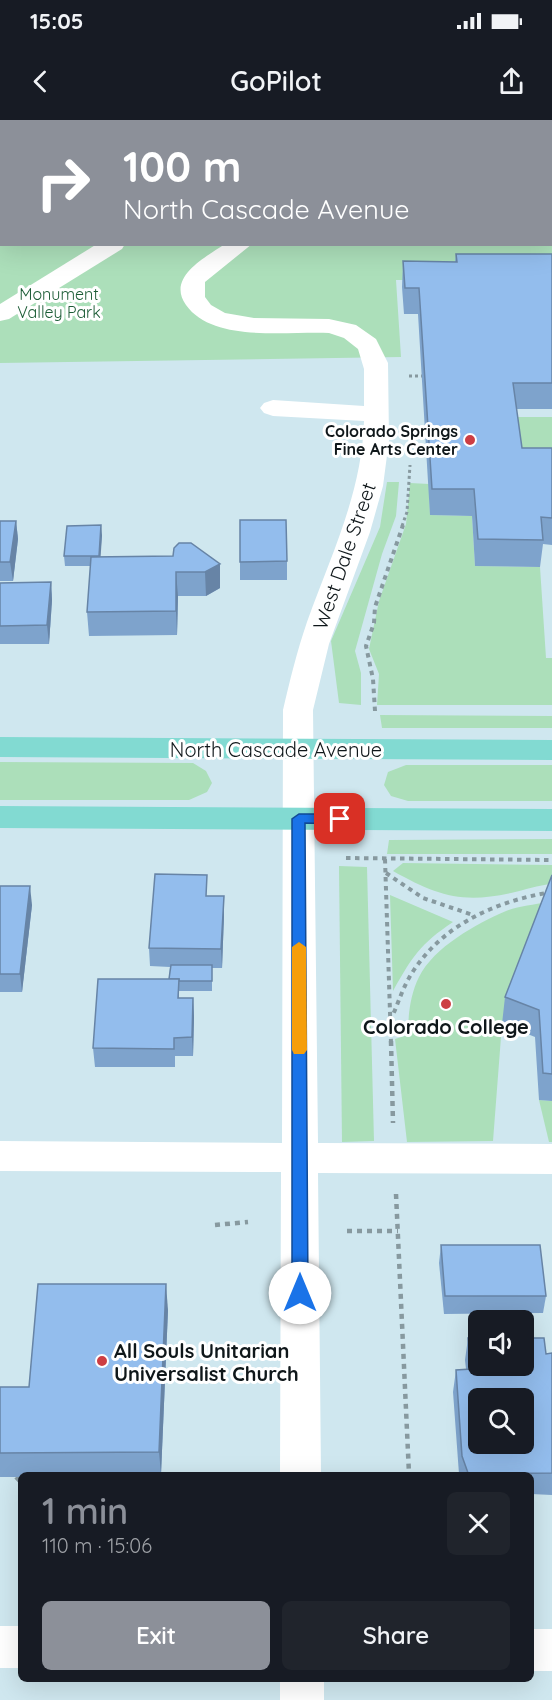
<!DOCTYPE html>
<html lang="en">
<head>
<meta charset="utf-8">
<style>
  :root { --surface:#171b24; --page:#20242c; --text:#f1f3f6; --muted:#9ea1a6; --accent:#8c9099 }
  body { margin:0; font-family:Quicksand,sans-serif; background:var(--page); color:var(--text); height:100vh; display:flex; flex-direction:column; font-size:22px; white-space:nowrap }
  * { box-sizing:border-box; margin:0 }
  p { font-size:20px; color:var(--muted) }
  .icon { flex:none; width:33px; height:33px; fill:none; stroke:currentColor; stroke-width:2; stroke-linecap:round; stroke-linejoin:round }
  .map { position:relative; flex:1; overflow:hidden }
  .panel { position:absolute; left:18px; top:1352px; width:516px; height:210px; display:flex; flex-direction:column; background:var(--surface); border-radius:9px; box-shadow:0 6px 24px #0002 }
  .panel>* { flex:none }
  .banner { position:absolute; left:0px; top:0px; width:552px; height:126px; box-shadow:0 6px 24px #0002; background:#8c9099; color:#fff; overflow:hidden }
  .tools { position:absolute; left:468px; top:1190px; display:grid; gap:12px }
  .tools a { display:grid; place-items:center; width:66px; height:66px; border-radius:9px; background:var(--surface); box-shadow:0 6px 24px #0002; font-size:30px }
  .pin { position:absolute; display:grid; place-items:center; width:51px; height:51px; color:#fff; margin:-26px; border-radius:12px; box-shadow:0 3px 9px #0006 }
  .me { position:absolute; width:66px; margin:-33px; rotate:0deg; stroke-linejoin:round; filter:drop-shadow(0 0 4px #0008) }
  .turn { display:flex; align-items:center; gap:21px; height:126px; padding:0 24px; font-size:27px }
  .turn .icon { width:78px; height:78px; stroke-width:2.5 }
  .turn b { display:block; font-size:42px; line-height:51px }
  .round { display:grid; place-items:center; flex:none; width:63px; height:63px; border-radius:9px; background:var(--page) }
  .overview { display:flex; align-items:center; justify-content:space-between; height:102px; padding:0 24px }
  h1 { font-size:36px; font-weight:600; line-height:45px; color:var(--accent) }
  .button { display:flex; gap:12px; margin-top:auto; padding:12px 24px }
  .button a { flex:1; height:69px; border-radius:9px; background:var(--accent); color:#fff; font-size:24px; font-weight:600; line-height:69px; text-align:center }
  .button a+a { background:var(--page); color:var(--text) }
  .status { display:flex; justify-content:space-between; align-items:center; height:42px; padding:0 30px; background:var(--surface); direction:ltr }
  .status svg { height:16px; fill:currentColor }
  header { display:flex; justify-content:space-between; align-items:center; height:78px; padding:0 24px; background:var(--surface); font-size:27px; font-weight:600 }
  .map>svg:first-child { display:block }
  .green { fill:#acdfba; fill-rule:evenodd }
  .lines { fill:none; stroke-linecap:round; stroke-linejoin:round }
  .path-far2 { stroke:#87999f; stroke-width:3; stroke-dasharray:3 3; stroke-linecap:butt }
  .path-far1 { stroke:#87999f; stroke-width:4; stroke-dasharray:4.5 4.5; stroke-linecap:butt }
  .path { stroke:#87999f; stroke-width:4.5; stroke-dasharray:5 5; stroke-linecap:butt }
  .minor { fill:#fff; fill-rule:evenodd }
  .major { fill:#82dad2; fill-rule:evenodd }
  .wall { fill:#7ea3cc }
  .shaded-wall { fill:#6784a6 }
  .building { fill:#93bded; stroke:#6784a6; stroke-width:1.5; fill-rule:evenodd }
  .route { fill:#1a73e8; stroke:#114b97; stroke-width:1.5 }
  .slow { fill:#f59e0b }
  .poi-dot { fill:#cd3e43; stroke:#fff; stroke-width:2 }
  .labels { text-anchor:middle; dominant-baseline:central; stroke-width:6; stroke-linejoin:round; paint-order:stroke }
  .far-park-label { font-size:16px; fill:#1c5c36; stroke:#fff }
  .far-poi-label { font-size:16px; font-weight:bold; fill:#0f171a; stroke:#fff; text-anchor:end }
  .street-label { font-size:20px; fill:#0f171a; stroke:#fff }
  .poi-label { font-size:20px; font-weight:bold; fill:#0f171a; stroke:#fff }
</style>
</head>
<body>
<div class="status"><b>15:05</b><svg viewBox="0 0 49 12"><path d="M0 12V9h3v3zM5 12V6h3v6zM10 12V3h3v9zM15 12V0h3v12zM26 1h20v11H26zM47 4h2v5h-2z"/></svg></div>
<header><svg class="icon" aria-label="back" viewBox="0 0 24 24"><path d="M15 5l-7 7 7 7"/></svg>GoPilot<svg class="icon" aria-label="share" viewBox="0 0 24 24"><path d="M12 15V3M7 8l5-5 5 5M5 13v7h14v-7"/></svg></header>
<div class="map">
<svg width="552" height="1580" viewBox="0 0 552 1580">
  <rect width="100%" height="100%" fill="#cfe7ef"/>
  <g class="green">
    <path d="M0,0h552v160h-156l5,77 -401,6zM2,2h548v122h-548z"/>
    <polygon points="511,297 552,297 552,343 518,343"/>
    <polygon points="387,362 399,362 396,396 382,434 355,531 361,553 361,585 339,583 331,521 380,407"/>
    <polygon points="410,363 429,364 430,395 472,396 475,446 540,447 546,538 552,538 552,585 377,585 379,554 369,529 379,481 406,404"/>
    <polygon points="380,595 552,596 552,608 382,608"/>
    <polygon points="0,642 193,643 206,651 212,663 207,672 189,680 0,680"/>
    <polygon points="406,645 552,645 552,681 408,681 391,676 384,665 388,652"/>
    <polygon points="552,719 552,734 387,734 389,720"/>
    <path d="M403,743l149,2v19c-14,1 -27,6 -41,9 -50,11 -75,2 -118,-22z"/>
    <polygon points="339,746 367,747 374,1021 342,1022"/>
    <path d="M390,775l63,27c-33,22 -41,35 -60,69z"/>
    <path d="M547,782l-45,122 -9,117 -86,1 -12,-103 13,-4c0,-19 2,-40 11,-58 15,-30 57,-53 87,-66 12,-5 28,-6 41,-9z"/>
    <polygon points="539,980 552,981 552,1022 549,1022"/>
  </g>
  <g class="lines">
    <g class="path-far2">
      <polyline points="131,2 134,0"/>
      <polyline points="322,2 324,0"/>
      <polyline points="409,256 422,256"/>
      <polyline points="402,406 407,392 410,345"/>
    </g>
    <g class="path-far1">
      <polyline points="375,591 373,559 366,526 374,503 375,487 403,405"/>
      <polyline points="346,738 552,740"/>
      <polyline points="385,739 391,923"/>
      <polyline points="386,753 423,778 473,795"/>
      <path d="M390,901c7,-14 11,-29 19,-43 30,-52 86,-77 143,-86"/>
    </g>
    <g class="path">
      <polyline points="391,921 393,1003"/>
      <polyline points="396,1074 409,1354"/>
      <polyline points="215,1105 248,1102"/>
      <polyline points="347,1111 398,1111"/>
      <polyline points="16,1357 21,1362"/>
    </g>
    <g class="minor">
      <polygon points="277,0 299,0 276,2"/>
      <polygon points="97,124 125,124 122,129 9,199 0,201 0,184"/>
      <path d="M225,124h27l-47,38v15l6,8 14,8 29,5 75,1 27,6 20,14 12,24 1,77 -6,46 -13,46 -41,112 -16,66 5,433 234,1v30l-234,-1 3,301h-41l1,-302 -281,-1v-30l282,2 1,-433c7,-30 14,-59 24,-88 24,-67 55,-129 57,-201l-91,-5 -9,-3 -4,-5 4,-5 9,-3 91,6v-37l-6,-20 -14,-11 -15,-5c-43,-2 -116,10 -143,-28 -20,-28 20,-48 39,-61z"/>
      <rect x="0" y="1506" width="21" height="42"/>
      <rect x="531" y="1509" width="21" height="42"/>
      <rect x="280" y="1558" width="44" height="22"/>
    </g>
    <g class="major">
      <polygon points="0,617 552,620 552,640 0,637"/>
      <polygon points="0,686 552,689 552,711 0,708"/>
    </g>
  </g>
  <g class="wall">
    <polygon points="456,134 552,134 552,289 516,289 522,328 552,328 552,425 543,424 540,447 475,446 472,396 430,395 418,194 404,194 402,167 403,141 455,142"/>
    <polygon points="240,400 287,441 287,460 240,460"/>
    <polygon points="0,401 16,401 18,419 13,461 0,461"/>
    <polygon points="102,415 100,437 220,444 220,468 206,476 178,476 177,515 89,516 87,492 91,446 65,446 64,436"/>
    <polygon points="51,462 52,480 49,524 0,524 0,463"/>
    <polygon points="552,755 552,981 539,980 535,917 502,904 505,877"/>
    <polygon points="0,766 32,785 22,872 0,872"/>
    <polygon points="208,776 224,776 224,795 222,848 212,848 212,871 179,871 179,878 193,878 194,897 193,936 175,936 175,947 95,947 93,928 169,859 170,847 150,846 149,828"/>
    <polygon points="441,1125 546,1176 543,1193 444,1194 439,1143"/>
    <polygon points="168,1190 161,1354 21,1354 21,1357 0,1357 0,1267 29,1267"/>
    <polygon points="468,1218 546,1234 552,1233 552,1375 531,1374 531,1354 459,1354 453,1272 456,1250 466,1249 465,1240"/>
  </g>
  <g class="shaded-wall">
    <polygon points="16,401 18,419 13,461 10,442"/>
    <polygon points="101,405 102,415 100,446 99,436"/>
    <polygon points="220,444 220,468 206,476 205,452"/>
    <polygon points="176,452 178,476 177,515 176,491"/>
    <polygon points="51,462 52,480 49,524 47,505"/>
    <polygon points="30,766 32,785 22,872 20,854"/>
    <polygon points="224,776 224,795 222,848 221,829"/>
    <polygon points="193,878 194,897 193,936 192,917"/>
    <polygon points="166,1164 168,1190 161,1354 159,1332"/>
  </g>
  <g class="building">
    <polygon points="456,134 552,134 552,263 513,263 522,328 552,328 552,398 541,397 543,420 478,419 474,369 432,369 419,168 405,168 403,141 457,142"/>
    <polygon points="240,400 286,400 287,441 240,442"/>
    <polygon points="0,401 16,401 10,442 0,442"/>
    <polygon points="101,405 99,436 64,436 67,406"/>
    <polygon points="179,423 191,423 220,444 205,452 176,452 176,491 87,492 91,437 173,436 174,428"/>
    <polygon points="51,462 47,505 0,506 0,463"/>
    <polygon points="155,754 207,755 206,776 224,776 221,829 149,828"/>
    <polygon points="552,755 552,954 543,953 539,890 505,877"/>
    <polygon points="0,766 30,766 20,854 0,854"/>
    <polygon points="171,845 212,845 212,861 179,861 179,859 169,859"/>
    <polygon points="98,859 179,859 178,878 193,878 192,917 174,918 174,929 93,928"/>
    <polygon points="441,1125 540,1125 546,1176 445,1176"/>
    <polygon points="38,1164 166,1164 159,1332 0,1333 0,1267 29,1267"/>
    <path d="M468,1218h10v27h46v-27h20l2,16 6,-1v120l-82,1 -2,-1 -6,-17 -6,-86 15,-1zM478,1278h46v45h-46z"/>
  </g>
  <polygon class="route" points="299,694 340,694 347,699 340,704 305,703 308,1173 306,1178 300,1180 295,1178 292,1173 292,699"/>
  <polygon class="slow" points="299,822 306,827 307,930 304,934 294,934 292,930 292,827"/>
  <g class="poi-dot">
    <circle cx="470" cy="320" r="6"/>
    <circle cx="446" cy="884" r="6"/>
    <circle cx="102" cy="1241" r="6"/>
  </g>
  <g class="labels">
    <g class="far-park-label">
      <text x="59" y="174">Monument<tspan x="59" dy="18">Valley Park</tspan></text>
    </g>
    <g class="far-poi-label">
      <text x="458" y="311">Colorado Springs<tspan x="458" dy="18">Fine Arts Center</tspan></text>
    </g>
    <g class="street-label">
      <text transform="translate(344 436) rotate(-71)">West Dale Street</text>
      <text x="276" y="629">North Cascade Avenue</text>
    </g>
    <g class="poi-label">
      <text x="446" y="906">Colorado College</text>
      <text x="114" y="1230" text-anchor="start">All Souls Unitarian<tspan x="114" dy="23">Universalist Church</tspan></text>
    </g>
  </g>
</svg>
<div class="tools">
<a><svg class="icon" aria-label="sound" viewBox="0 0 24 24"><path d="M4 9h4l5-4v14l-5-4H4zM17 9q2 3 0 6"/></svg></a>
<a><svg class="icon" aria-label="search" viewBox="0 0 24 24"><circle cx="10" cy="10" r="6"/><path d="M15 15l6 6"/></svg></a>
</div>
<div class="pin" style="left:340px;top:699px;background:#d93025"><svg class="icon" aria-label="arrive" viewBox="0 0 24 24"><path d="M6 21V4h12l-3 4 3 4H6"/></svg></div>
<svg class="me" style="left:300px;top:1173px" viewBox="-20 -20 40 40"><circle r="19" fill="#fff"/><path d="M0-13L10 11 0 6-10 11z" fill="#1a73e8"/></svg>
<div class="banner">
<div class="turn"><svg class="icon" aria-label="right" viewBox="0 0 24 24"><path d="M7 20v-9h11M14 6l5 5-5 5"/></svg><div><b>100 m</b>North Cascade Avenue</div></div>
</div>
<section class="panel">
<div class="overview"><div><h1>1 min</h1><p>110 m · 15:06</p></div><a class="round"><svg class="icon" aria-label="close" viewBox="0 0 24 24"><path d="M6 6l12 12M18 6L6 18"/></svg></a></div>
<div class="button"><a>Exit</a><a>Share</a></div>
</section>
</div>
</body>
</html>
